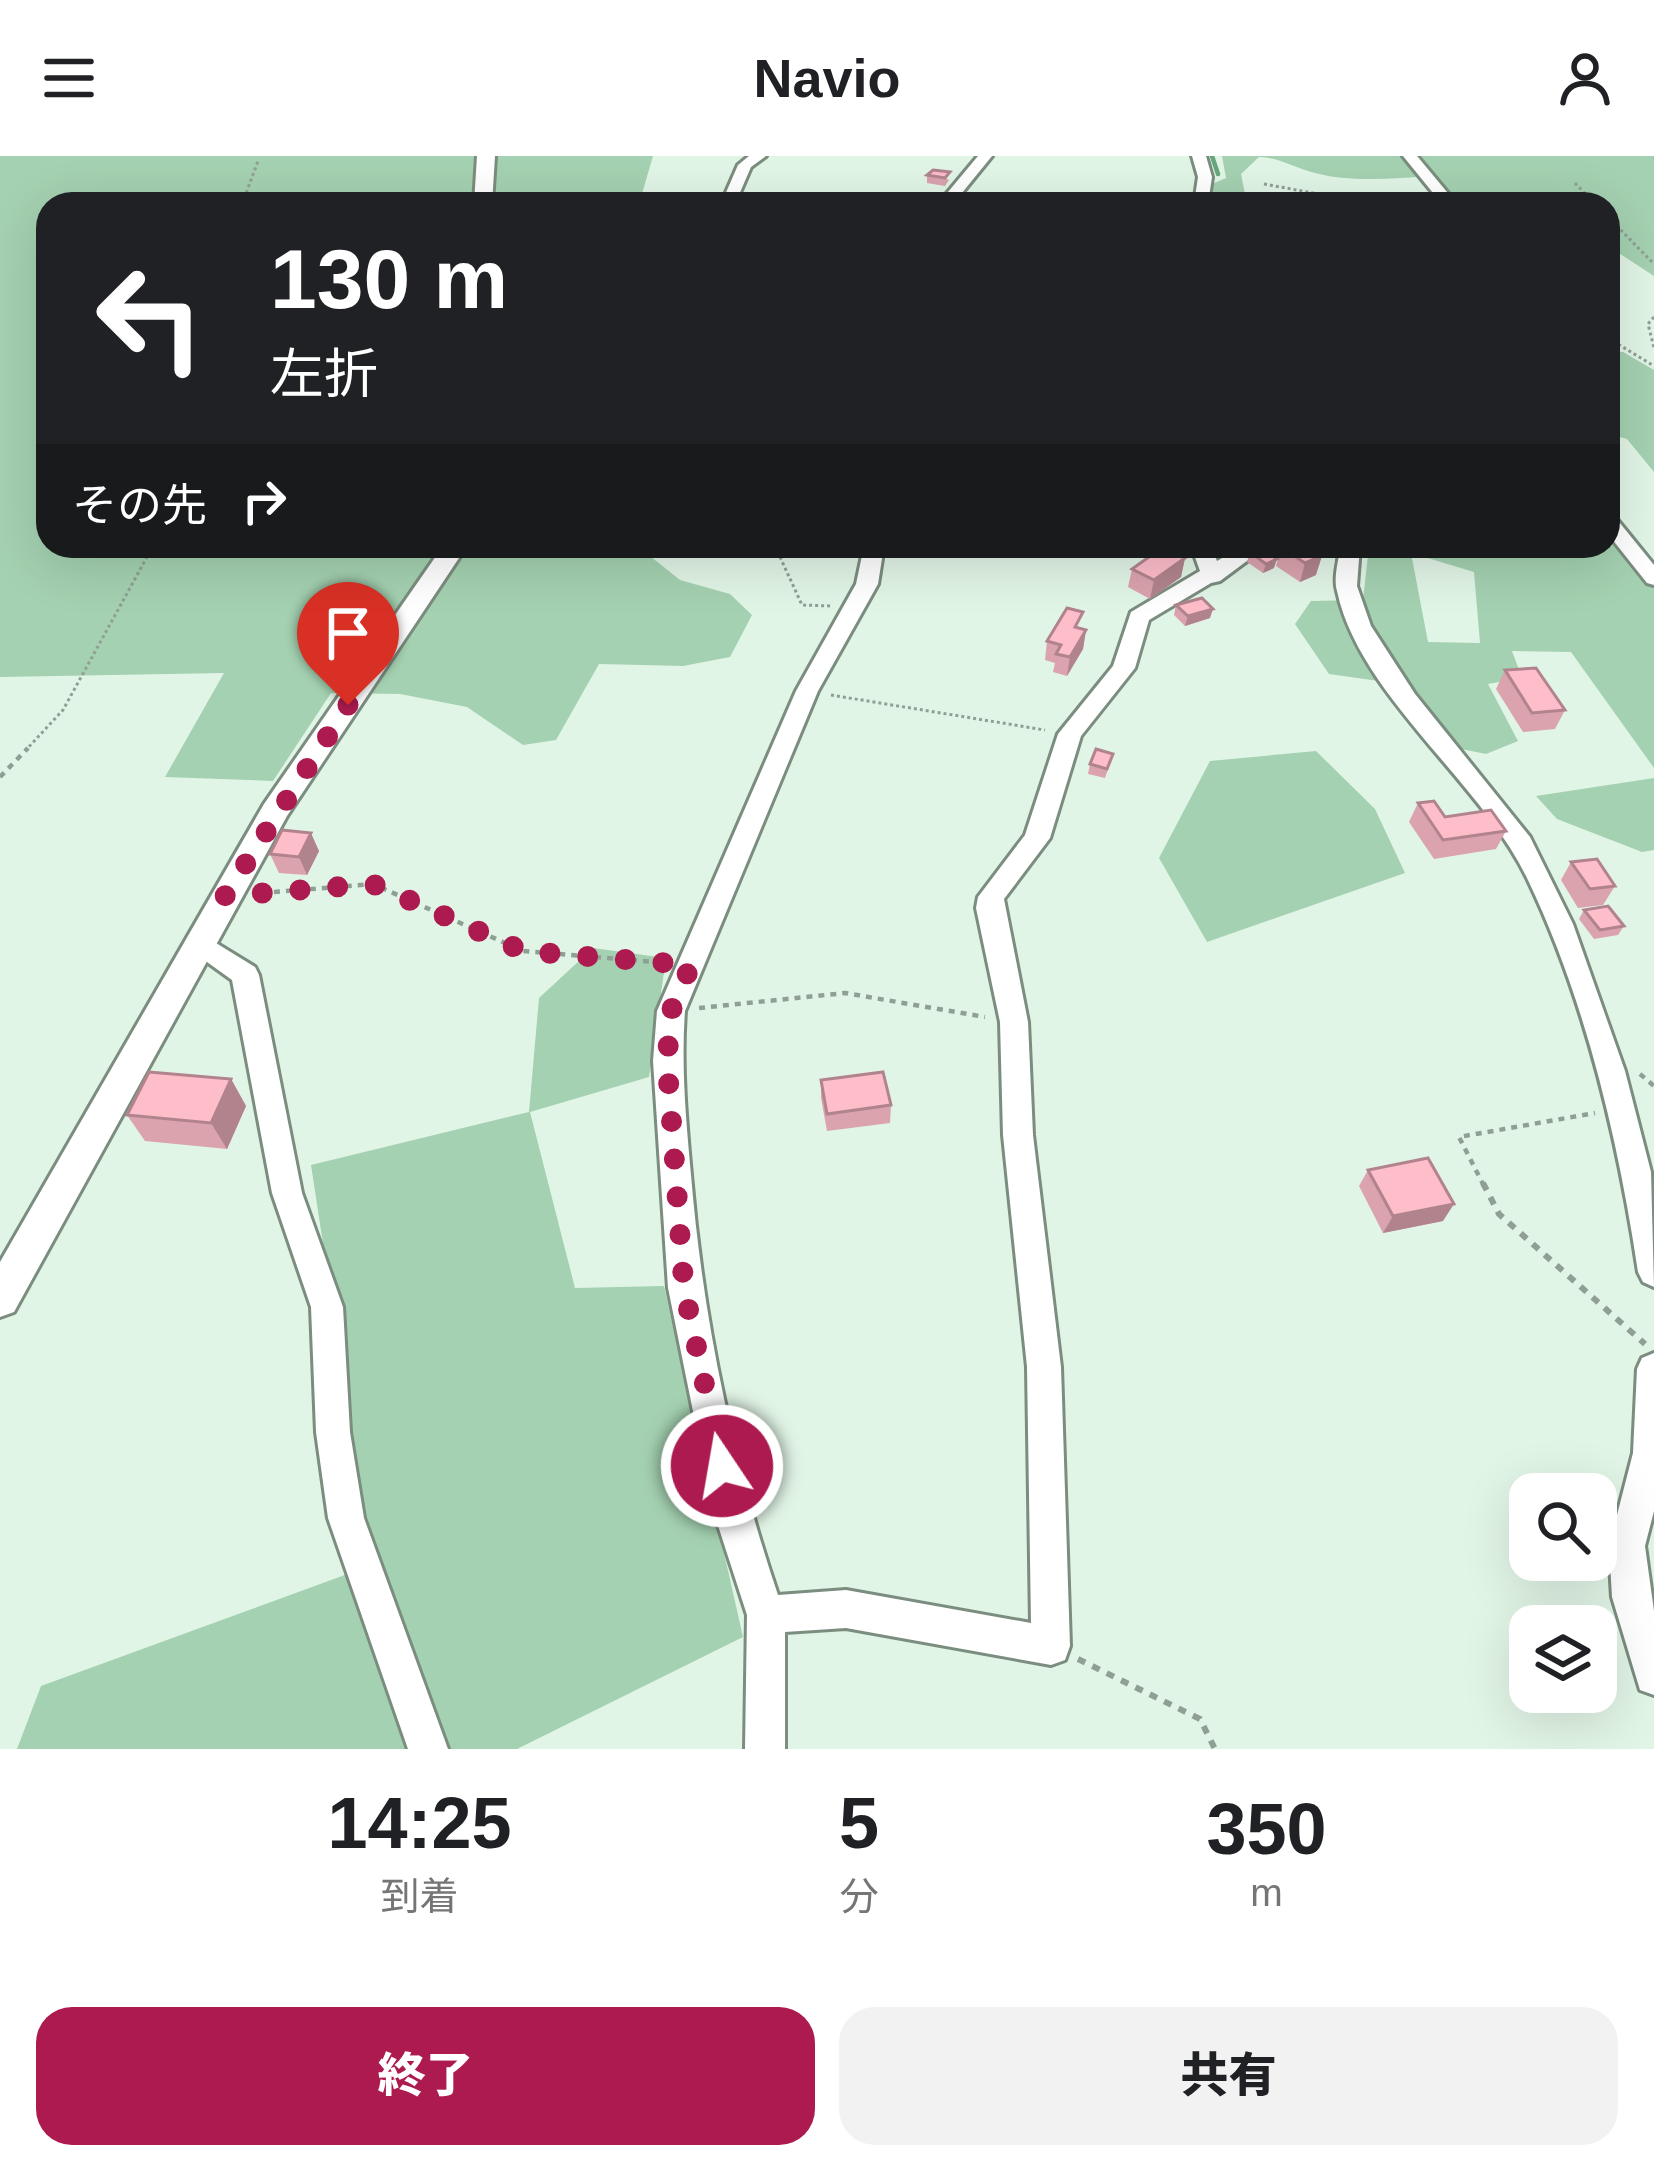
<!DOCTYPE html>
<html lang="ja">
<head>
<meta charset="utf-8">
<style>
  :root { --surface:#fff; --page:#f2f2f2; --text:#202124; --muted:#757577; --accent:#ac1a4f }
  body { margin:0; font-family:Arial,"Noto Sans JP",sans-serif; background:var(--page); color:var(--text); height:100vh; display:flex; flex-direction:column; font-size:45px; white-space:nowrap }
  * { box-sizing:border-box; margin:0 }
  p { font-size:39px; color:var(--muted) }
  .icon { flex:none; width:66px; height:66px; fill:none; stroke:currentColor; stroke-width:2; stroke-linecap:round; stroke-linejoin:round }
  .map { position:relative; height:1593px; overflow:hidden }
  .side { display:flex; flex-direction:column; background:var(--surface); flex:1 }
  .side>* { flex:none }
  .guide { position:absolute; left:36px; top:36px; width:1584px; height:366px; border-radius:36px; box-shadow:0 12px 48px #0002; background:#202124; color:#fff; overflow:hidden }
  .tools { position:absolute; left:1509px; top:1317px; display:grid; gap:24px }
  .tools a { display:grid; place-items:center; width:108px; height:108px; border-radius:24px; background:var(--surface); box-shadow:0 12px 48px #0002; font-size:60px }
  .pin { position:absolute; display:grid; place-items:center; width:102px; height:102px; color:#fff; margin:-123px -51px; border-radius:50% 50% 50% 0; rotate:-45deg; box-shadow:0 0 12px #0007 }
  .pin .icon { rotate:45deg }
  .me { position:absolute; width:132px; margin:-66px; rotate:348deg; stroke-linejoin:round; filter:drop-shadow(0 0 9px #0008) }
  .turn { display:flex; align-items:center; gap:42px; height:252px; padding:0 36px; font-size:54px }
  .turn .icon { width:156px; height:156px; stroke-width:2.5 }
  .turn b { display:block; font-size:84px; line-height:102px }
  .then { display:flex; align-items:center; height:114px; padding:0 36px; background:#0003; gap:24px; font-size:45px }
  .eta { display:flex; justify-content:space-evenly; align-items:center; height:204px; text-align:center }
  .eta b { font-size:72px; font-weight:800; line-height:84px }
  .cta { display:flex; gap:24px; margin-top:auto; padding:24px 36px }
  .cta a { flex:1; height:138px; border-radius:36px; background:var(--accent); color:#fff; font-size:48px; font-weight:800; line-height:138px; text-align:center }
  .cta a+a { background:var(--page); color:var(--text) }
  header { display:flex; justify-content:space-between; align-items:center; height:156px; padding:0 36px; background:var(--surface); font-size:54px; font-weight:800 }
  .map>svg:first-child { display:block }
  .green { fill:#a4d1b1; fill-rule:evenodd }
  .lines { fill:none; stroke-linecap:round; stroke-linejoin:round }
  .stream { stroke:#66a77b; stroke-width:4.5 }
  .minor-casing { stroke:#7b8d7f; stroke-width:6 }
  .tertiary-casing { stroke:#7b8d7f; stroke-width:6 }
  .path-far2 { stroke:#909f94; stroke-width:3; stroke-dasharray:3 3; stroke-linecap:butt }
  .path-far1 { stroke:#909f94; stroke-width:4.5; stroke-dasharray:6 6; stroke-linecap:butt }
  .path { stroke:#909f94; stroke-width:6; stroke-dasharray:8 8; stroke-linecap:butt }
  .minor { fill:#fff; fill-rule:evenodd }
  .tertiary { fill:#fff; fill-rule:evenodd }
  .wall { fill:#daa3ad }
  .shaded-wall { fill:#b1848d }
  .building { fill:#fdbdc9; stroke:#b1848d; stroke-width:3 }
  .route { stroke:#ac1a4f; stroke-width:21; stroke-dasharray:0 37.8 }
</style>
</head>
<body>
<header><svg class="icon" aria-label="menu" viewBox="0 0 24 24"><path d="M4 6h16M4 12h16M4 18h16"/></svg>Navio<svg class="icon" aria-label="person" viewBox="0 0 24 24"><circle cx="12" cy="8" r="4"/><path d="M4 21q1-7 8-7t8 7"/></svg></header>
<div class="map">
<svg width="1654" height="1593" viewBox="0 0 1654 1593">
  <rect width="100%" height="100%" fill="#e1f5e6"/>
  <g class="green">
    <polygon points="0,0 653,0 639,48 48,48 48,390 645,390 645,396 680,424 730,438 752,459 730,501 683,510 599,508 556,584 523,589 467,551 400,538 331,537 273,625 165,621 224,517 0,521"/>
    <path d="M1222,0h432v120l-46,-30v-42h-151l-24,-28c-38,2 -80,7 -118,-3 -21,-5 -34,-15 -56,-16l-18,17 6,30h-35v-20l14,-6z"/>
    <polygon points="1611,196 1623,196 1654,214 1654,316 1627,283 1608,278"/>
    <path d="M1608,386l25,5 21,20v201l-83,-116 -59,-1 10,27 -34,6 30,57 -32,13 -49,-10 -44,-61 -64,-9 -34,-50 16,-23 52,-1 6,-54zM1411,397l63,19 6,71 -52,-1z"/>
    <polygon points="1316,595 1375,653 1405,717 1207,786 1159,702 1210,605"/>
    <polygon points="1654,622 1654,694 1642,696 1557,663 1536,640"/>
    <polygon points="593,792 666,802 649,921 530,956 575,1132 664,1130 743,1481 517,1593 17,1593 41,1530 372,1409 311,1009 529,956 539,842"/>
  </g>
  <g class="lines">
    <polyline class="stream" points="1212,0 1218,18"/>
    <g class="minor-casing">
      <g id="minor">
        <polygon points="749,0 766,0 751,11 735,48 721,48 738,9"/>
        <polygon points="978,0 992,0 953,48 938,48"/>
        <polygon points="1192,0 1206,0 1212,21 1208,48 1194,48 1198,21"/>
        <polygon points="1403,0 1417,0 1457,48 1442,48"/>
        <polygon points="1608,359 1615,361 1654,409 1654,429 1647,427 1608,378"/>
        <path d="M864,390h20l-6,38 -60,107 -133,320c-4,55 1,109 6,164 12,144 41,284 87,420l68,-5 185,33 -4,-256 -24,-232 -3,-113 -24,-114 2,-11 47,-62 33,-101 55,-68 18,-54 69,-41 -9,-25h20l6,15 26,-15h24l-47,35 -9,2 -62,37 -14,48 -54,68 -31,102 -46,61 24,123 5,113 28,232 9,279 -5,14 -14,5 -205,-37 -61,4v117h-40l2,-134 -34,-105 -45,-222 -15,-227 4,-50 139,-320 60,-107z"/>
        <path d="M1340,390h20l-3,40 14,40 44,68 115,143 43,87 52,147 26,101 3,115 -11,-5 -5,-10c-20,-133 -52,-271 -111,-394 -46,-96 -168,-183 -190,-287 -4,-14 2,-30 3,-45z"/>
        <polygon points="198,776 255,811 259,819 302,1037 343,1151 350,1276 364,1362 448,1593 408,1593 328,1362 316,1276 311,1151 272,1037 232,824 189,793 185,786 189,779"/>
        <polygon points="1654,1197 1654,1355 1645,1390 1654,1455 1654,1539 1640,1534 1612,1441 1609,1390 1633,1297 1637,1213 1642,1202"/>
      </g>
    </g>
    <g class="tertiary-casing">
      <g id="tertiary">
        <polygon points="477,0 495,0 492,48 474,48"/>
        <polygon points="443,390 467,390 287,660 14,1156 0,1161 0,1106 264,648"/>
      </g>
    </g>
    <g class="path-far2">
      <polyline points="1575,27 1595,48"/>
      <polyline points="1264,28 1373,48"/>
      <polyline points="242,48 258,5"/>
      <polyline points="1608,61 1654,108"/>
      <polyline points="1654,161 1648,168 1654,192"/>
      <polyline points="1608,182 1654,210"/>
      <polyline points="775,390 802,449 831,450"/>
      <polyline points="831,539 1045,574"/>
      <polyline points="25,595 63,554 153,390"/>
    </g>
    <g class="path-far1">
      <polyline points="0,621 28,592"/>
      <polyline points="262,737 373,728 523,795 667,807"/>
      <polyline points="699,852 845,837 985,861"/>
      <polyline points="1640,918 1654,930"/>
      <polyline points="1484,1030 1459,981 1595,957"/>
    </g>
    <g class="path">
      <polyline points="1483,1027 1499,1058 1645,1188"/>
      <polyline points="1078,1503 1200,1563 1215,1593"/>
    </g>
    <use href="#minor" class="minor"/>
    <use href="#tertiary" class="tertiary"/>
  </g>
  <g class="wall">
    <polygon points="933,14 949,24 945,30 927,27 927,19"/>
    <polygon points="1307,390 1316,419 1300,426 1276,410 1281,391"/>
    <polygon points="1250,396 1274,412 1263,417 1247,406"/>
    <polygon points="1185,402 1181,421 1150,443 1128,431 1132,413"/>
    <polygon points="1176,449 1210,462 1185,470 1174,459"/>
    <polygon points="1080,472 1086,474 1083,493 1067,520 1053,516 1055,507 1045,504 1047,485"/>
    <polygon points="1505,514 1565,554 1555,573 1523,576 1496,533"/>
    <polygon points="1113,598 1105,622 1088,618 1090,608"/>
    <polygon points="1418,647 1445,661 1506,675 1496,693 1434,703 1409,666"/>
    <polygon points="319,695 307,719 279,717 270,698"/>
    <polygon points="1571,706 1615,730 1603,749 1578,752 1561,724"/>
    <polygon points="1584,754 1624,770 1618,779 1594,783 1579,763"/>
    <polygon points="231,923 246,950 227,993 145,985 127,959"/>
    <polygon points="821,924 891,949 890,967 827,975 821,942"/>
    <polygon points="1368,1014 1443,1065 1383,1077 1359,1030"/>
  </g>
  <g class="shaded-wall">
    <polygon points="1322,400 1316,419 1300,426 1305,407"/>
    <polygon points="1185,402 1181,421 1150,443 1154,424"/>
    <polygon points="1277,403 1274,412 1263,417 1266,408"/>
    <polygon points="1213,453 1210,462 1185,470 1188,460"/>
    <polygon points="1086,474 1083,493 1067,520 1070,501"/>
    <polygon points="311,677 319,695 307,719 299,701"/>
    <polygon points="231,923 246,950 227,993 211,967"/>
    <polygon points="1454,1048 1443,1065 1383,1077 1393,1060"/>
  </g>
  <g class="building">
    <polygon points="933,14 950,16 945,22 927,19"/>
    <polygon points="1283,390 1307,390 1322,400 1305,407 1281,391"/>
    <polygon points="1163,391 1185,402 1154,424 1132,413"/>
    <polygon points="1261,392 1277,403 1266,408 1250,396"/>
    <polygon points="1202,442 1213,453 1188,460 1176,449"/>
    <polygon points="1067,452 1083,456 1075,471 1086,474 1070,501 1056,498 1061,489 1047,485"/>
    <polygon points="1536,512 1565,554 1532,557 1505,514"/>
    <polygon points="1096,593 1113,598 1107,613 1090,608"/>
    <polygon points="1434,645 1445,661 1491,654 1506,675 1443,684 1418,647"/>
    <polygon points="282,674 311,677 299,701 270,698"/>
    <polygon points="1597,703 1615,730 1590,733 1571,706"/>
    <polygon points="1608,750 1624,770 1600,774 1584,754"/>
    <polygon points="149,916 231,923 211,967 127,959"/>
    <polygon points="883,916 891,949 827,958 821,924"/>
    <polygon points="1428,1002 1454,1048 1393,1060 1368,1014"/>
  </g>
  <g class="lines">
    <polyline class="route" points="348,549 225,740 373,728 523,795 691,809 671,855 667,905 684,1132 722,1310"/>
  </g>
</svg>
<div class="tools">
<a><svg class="icon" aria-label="search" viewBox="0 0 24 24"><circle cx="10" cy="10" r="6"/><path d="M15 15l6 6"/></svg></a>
<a><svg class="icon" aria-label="layers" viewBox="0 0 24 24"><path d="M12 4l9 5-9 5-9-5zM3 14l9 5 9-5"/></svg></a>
</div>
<div class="pin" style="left:348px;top:549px;background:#d93025"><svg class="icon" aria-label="arrive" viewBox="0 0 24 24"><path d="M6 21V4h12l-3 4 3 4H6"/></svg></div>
<svg class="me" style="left:722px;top:1310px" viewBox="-20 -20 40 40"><circle r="17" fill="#ac1a4f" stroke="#fff" stroke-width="3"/><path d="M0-11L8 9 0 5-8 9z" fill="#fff"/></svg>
<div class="guide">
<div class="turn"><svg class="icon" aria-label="left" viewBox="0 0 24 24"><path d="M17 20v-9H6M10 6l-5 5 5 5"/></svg><div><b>130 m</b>左折</div></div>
<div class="then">その先<svg class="icon" aria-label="right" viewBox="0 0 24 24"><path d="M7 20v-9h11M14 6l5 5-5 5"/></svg></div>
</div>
</div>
<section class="side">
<div class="eta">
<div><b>14:25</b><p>到着</p></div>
<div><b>5</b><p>分</p></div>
<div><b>350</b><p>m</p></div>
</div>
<div class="cta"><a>終了</a><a>共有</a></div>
</section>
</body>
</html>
